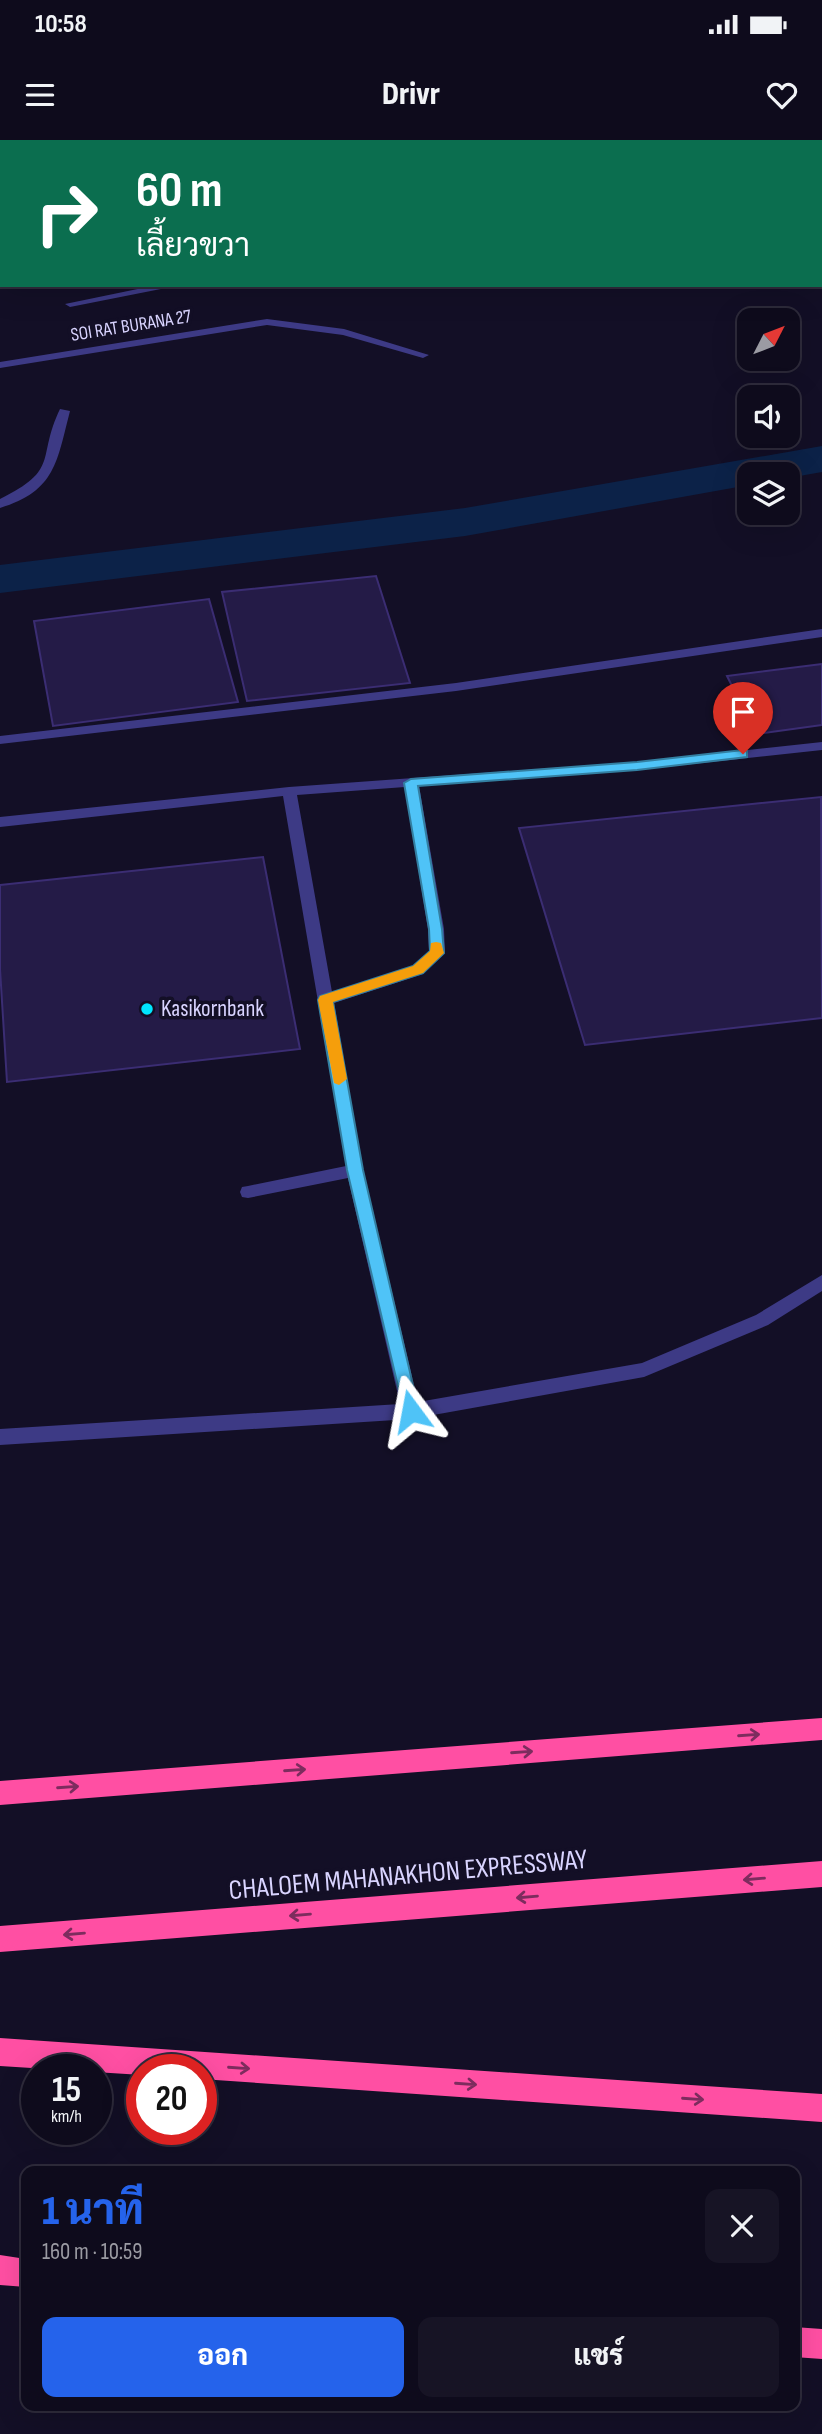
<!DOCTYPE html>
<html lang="th">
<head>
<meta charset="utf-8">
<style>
  :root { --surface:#0e0b1c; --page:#171425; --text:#f1f3f6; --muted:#9b9ba3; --line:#2e2b3b; --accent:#2563eb }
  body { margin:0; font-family:"Sofia Sans Condensed",Sarabun,sans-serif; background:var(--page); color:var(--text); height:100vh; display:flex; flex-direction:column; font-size:26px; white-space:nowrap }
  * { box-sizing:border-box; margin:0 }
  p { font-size:23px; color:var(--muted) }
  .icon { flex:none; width:38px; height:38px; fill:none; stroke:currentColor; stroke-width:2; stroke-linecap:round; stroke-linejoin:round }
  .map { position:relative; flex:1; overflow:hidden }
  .panel { position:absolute; left:21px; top:2026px; width:779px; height:245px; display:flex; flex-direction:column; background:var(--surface); border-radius:14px; box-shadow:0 7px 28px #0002,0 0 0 2px var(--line) }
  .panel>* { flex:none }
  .banner { position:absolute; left:0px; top:0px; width:822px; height:147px; box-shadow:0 7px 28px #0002,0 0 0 2px var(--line); background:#0b6e4f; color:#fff; overflow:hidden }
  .needle { width:46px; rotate:48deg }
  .tools { position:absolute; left:737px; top:168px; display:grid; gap:14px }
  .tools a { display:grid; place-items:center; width:63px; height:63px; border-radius:14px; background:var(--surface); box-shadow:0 7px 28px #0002,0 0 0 2px var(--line); font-size:35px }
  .speed { position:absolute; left:21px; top:1914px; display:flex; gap:14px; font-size:35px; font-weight:700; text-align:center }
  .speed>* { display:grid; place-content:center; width:91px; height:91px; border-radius:50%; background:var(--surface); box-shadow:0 7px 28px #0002,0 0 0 2px var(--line); line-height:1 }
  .speed small { font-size:18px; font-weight:400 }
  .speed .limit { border:10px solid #d22; background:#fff; color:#111 }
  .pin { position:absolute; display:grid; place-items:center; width:60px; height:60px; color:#fff; margin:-72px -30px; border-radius:50% 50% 50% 0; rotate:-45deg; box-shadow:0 0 7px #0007 }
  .pin .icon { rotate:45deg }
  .me { position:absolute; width:77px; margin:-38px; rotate:347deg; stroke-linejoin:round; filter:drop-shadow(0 0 5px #0008) }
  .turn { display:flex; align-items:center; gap:24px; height:147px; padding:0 21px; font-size:32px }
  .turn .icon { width:91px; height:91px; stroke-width:2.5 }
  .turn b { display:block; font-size:49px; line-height:60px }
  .round { display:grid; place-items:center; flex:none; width:74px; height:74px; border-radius:14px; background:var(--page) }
  .headline { display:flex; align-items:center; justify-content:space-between; height:119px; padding:0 21px }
  h1 { font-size:42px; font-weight:800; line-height:52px; color:var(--accent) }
  .cta { display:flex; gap:14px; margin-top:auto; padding:14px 21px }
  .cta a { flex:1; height:80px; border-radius:14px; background:var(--accent); color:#fff; font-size:28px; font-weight:800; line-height:80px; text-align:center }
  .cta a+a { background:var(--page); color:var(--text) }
  .status { display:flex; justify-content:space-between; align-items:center; height:49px; padding:0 35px; background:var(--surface); direction:ltr }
  .status svg { height:19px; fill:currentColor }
  header { display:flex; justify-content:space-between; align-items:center; height:91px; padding:0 21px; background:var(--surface); font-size:32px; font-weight:800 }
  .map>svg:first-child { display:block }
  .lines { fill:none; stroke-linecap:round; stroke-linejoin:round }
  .canal { fill:#0c2248; fill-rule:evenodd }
  .building { fill:#241b47; stroke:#3b2d73; stroke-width:2 }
  .minor { fill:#3d3a85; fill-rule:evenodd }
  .highway { fill:#ff4fa3; fill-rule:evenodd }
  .oneway { stroke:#7d2c5e }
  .route { fill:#4fc3f7; stroke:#337fa1; stroke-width:2 }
  .slow { fill:#f59e0b }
  .poi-dot { fill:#00e5ff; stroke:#130f26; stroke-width:2.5 }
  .labels { text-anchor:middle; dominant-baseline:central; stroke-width:7; stroke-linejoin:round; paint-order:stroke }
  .far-street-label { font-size:19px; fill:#d9d4ff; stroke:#130f26 }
  .poi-label { font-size:23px; fill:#d9d4ff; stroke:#130f26; text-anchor:start }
  .near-street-label { font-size:28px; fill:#d9d4ff; stroke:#130f26 }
</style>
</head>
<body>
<div class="status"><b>10:58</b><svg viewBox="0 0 49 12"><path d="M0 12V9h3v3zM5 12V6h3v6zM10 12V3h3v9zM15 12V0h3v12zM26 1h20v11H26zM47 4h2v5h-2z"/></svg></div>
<header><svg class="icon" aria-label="menu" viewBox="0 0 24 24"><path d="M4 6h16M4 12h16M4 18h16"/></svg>Drivr<svg class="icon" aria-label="heart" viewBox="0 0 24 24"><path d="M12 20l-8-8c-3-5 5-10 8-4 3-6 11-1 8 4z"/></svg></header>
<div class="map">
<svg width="822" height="2294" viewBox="0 0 822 2294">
  <rect width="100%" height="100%" fill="#130f26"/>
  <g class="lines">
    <polygon class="canal" points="822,306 822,332 788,338 788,334 749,334 749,345 465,396 0,453 0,425 465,368"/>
  </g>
  <g class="building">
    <polygon points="376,436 410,543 247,561 222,452"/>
    <polygon points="209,459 238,562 53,586 34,481"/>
    <polygon points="822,524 822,585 756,594 727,536"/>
    <polygon points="821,657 822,878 585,905 519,688"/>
    <polygon points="263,717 300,909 7,942 0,829 0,745"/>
  </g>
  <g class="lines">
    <g class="minor">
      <polygon points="43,0 58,0 41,2"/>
      <polygon points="250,0 271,0 248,2"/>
      <polygon points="584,0 594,0 595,1 582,2"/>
      <polygon points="2,11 2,17 0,18 0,12"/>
      <polygon points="2,30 2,37 0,37 0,31"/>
      <rect x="0" y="75" width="2" height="6"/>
      <rect x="0" y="114" width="2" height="6"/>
      <polygon points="157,145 181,145 70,167 65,164"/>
      <polygon points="267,179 344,189 429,215 423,218 343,195 267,185 0,228 0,222"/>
      <path d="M60,269l10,2c-13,50 -14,80 -70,97v-9c61,-30 36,-40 60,-90z"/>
      <polygon points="822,489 822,497 456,551 0,604 0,596 456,543"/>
      <path d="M822,602v8l-185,20 -218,16 25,143 1,24 -22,21 -89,29 29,167 55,232 224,-39 114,-48 66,-40v16l-54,34 -124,52 -233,42 -411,26v-16l400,-25 -52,-226 -100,20 -6,-1 -2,-5 2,-5 6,-1 98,-20 -63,-370 -283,31v-10l289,-30 348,-25zM405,647l23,142 1,22 -16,15 -81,26 -35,-197z"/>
    </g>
    <g class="highway">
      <polygon points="822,1578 822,1600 0,1665 0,1641"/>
      <polygon points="822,1721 822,1747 0,1812 0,1786"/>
      <polygon points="0,1898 822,1954 822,1982 201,1939 201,1930 142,1930 142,1935 0,1926"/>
      <polygon points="0,2115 26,2119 26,2147 0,2145"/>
      <polygon points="794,2187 822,2189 822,2219 794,2217"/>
    </g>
  </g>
  <defs><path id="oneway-shaft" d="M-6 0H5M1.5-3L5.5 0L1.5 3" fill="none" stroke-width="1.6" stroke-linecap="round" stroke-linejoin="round" transform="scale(1.75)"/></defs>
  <g class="oneway">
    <use href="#oneway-shaft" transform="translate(749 1595) rotate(-4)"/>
    <use href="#oneway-shaft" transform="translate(522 1612) rotate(-4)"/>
    <use href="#oneway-shaft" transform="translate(295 1630) rotate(-4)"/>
    <use href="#oneway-shaft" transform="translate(68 1647) rotate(-4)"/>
    <use href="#oneway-shaft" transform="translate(754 1739) rotate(175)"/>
    <use href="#oneway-shaft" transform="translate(527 1757) rotate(175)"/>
    <use href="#oneway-shaft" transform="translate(300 1775) rotate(175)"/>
    <use href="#oneway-shaft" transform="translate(74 1794) rotate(175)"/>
    <use href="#oneway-shaft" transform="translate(239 1928) rotate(4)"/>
    <use href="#oneway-shaft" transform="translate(466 1944) rotate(4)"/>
    <use href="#oneway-shaft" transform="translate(693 1959) rotate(4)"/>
  </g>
  <polygon class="route" points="743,610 747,611 747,617 637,630 418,646 442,789 444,813 423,833 333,862 363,1030 419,1271 416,1276 405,1276 347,1030 318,860 320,856 413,826 430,811 429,789 404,643 411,639 637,622"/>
  <polygon class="slow" points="436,802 441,803 444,813 423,833 333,862 347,939 339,945 334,943 318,860 320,856 413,826 430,811 431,803"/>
  <circle class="poi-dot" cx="147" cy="869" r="7"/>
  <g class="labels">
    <g class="far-street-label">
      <text transform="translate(131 186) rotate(-9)">SOI RAT BURANA 27</text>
    </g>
    <g class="poi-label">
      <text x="161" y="869">Kasikornbank</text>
    </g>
    <g class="near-street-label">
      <text transform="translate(408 1735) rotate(-5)">CHALOEM MAHANAKHON EXPRESSWAY</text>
    </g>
  </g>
</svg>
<div class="tools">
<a><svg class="needle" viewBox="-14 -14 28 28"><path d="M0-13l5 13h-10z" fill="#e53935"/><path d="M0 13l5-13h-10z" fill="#9b9ba3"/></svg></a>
<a><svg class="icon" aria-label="sound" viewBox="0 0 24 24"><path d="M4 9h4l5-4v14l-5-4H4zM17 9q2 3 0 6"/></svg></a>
<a><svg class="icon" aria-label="layers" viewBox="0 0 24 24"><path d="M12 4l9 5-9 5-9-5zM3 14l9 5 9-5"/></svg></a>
</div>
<div class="speed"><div>15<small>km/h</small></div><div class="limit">20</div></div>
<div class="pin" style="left:743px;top:614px;background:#d93025"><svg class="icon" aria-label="arrive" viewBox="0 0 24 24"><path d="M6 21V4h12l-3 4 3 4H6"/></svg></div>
<svg class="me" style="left:411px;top:1271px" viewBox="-20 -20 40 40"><path d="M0-17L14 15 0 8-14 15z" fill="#4fc3f7" stroke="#fff" stroke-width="4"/></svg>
<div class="banner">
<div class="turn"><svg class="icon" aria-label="right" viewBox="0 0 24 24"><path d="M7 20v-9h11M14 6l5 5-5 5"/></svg><div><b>60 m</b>เลี้ยวขวา</div></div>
</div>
<section class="panel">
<div class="headline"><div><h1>1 นาที</h1><p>160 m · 10:59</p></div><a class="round"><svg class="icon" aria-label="close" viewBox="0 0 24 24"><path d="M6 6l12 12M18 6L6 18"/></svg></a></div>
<div class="cta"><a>ออก</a><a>แชร์</a></div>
</section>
</div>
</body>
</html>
